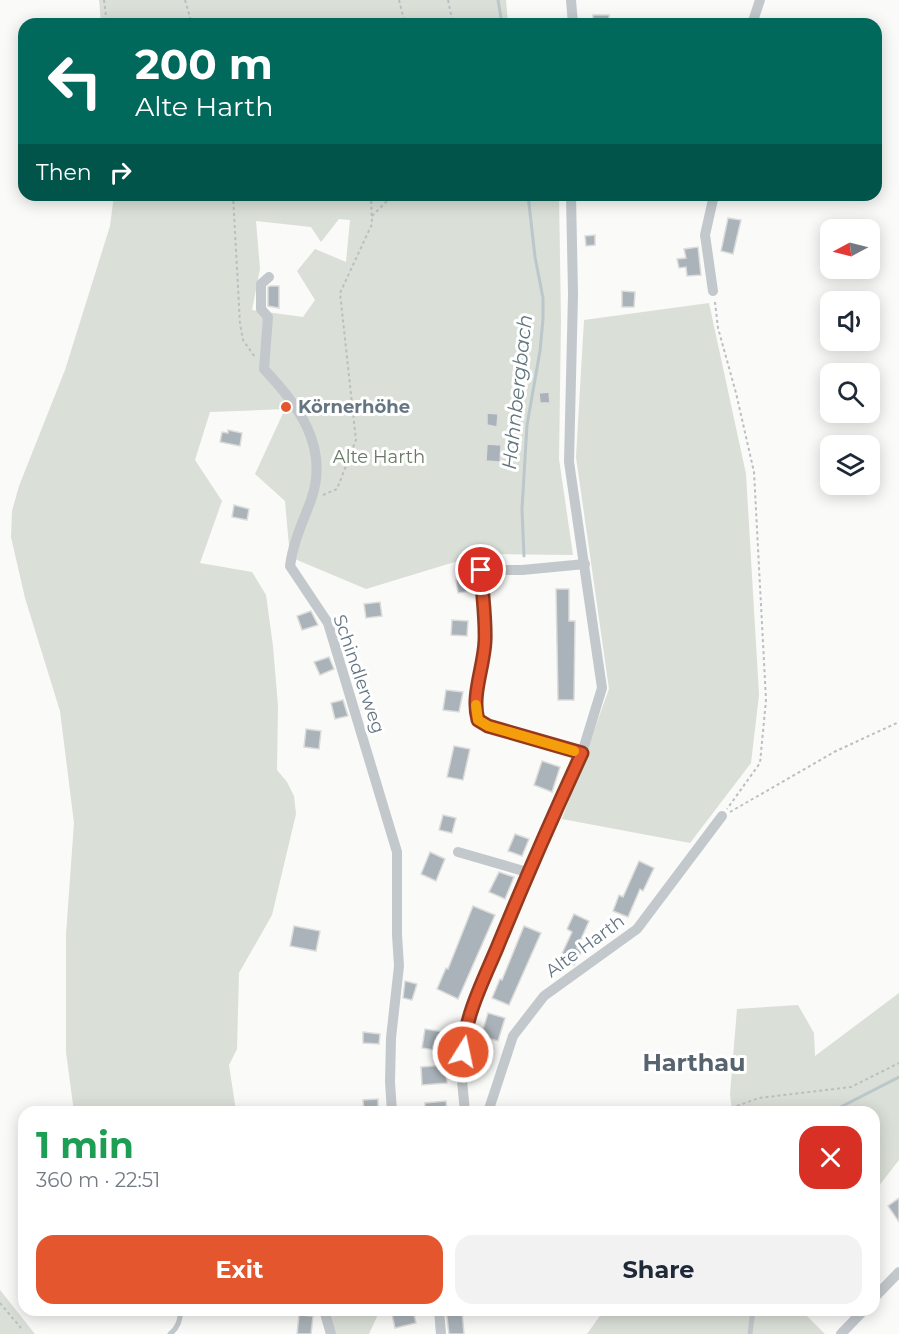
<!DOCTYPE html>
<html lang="en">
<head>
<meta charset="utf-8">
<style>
  :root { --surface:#fff; --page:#f2f2f3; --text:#1f2937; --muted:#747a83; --accent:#e4572e }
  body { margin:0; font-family:Montserrat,sans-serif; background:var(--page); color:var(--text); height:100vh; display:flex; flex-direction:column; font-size:22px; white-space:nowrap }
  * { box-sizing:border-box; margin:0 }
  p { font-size:20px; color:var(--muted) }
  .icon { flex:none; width:33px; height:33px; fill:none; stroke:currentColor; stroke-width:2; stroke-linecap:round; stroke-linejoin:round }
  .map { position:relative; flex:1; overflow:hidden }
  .sheet { position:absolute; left:18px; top:1106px; width:862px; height:210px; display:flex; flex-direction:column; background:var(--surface); border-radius:18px; box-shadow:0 3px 15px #0003 }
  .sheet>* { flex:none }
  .top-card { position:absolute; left:18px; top:18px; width:864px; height:183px; border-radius:18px; box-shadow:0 3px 15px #0003; background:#00695c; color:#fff; overflow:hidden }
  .needle { width:39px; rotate:263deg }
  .tools { position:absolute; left:820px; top:219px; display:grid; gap:12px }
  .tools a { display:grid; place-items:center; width:60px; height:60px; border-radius:12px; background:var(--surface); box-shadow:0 3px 15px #0003; font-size:30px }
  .pin { position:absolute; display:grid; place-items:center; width:51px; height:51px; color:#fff; margin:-26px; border:3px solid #fff; border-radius:50%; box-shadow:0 2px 6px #0007 }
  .me { position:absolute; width:66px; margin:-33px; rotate:10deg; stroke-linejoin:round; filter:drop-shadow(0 0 4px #0008) }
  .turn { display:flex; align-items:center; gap:21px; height:126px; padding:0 18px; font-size:27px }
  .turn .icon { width:78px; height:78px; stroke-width:2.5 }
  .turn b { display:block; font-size:42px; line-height:51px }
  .then { display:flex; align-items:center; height:57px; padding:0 18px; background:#0003; gap:12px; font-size:22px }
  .round { display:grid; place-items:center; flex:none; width:63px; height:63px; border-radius:18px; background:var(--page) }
  .summary { display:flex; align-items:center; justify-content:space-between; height:102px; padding:0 18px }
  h1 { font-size:36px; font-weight:700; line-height:45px; color:#1e9e55 }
  .cta { display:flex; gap:12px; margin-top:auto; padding:12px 18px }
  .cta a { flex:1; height:69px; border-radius:18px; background:var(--accent); color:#fff; font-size:24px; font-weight:700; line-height:69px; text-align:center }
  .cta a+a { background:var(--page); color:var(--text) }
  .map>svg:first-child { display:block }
  .green { fill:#dadfd7; fill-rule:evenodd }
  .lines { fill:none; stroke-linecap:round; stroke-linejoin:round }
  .stream { stroke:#bbc7cb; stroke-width:3 }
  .building { fill:#aab3b9; stroke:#dcdcda; stroke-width:1.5 }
  .path { stroke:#bbbfc2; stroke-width:2; stroke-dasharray:3 3; stroke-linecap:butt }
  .service { stroke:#c3c8cc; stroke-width:5 }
  .minor { stroke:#c3c8cc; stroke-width:10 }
  .route-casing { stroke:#94391e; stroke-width:15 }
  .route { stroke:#e4572e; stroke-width:10 }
  .slow { stroke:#f59e0b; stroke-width:10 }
  .poi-dot { fill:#e4572e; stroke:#fff; stroke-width:2 }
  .labels { text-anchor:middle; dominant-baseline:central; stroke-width:6; stroke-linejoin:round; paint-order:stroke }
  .poi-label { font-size:18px; font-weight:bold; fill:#657683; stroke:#fff; text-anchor:start }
  .park-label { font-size:18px; fill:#687a64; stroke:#fff }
  .street-label { font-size:18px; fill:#657683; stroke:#fff }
  .water-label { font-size:20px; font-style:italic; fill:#60757c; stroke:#fff }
  .district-label { font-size:24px; font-weight:bold; fill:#57646e; stroke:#fff }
</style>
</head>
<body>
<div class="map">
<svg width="899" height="1334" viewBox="0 0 899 1334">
  <rect width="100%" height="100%" fill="#fafaf8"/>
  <g class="green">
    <polygon points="99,0 506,0 508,24 101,24"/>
    <path d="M114,195h445l2,126 -2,138 14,96 -92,-1 -115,35 -76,-32 -5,-56 -30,-27 30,-65 -75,3 -15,48 27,41 -22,62 52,9 14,23 7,51 5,60 -1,64 10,12 7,14 2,18 -24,101 -33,58 -2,76 -8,16 7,46 -162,1 -8,-60v-118l8,-111 -14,-112 -35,-113 -14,-61 1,-26 7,-25 46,-116 45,-144zM339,219l11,1 -4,42 -31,-13 -18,22 18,29 -12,17 -51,-7 8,-41 -4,-48 55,6 10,15z"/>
    <polygon points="709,303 746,474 759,695 751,763 690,843 562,819 609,689 576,457 584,320"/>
    <polygon points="899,993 899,1160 875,1191 874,1112 732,1111 730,1094 737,1009 798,1005 814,1033 815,1056"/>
    <polygon points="0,1290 35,1334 0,1334"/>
    <polygon points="328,1310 380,1310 369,1334 336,1334"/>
    <polygon points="604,1310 801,1310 825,1334 587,1334"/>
  </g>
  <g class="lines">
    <g class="stream">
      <polyline points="498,0 502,24"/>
      <polyline points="524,556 522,509 527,425 540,351 543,319 543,298 535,257 528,195"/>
      <polyline points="831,1112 899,1077"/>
    </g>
  </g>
  <g class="building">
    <rect x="593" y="15" width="16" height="9"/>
    <polygon points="728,218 741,220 733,254 721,251"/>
    <polygon points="595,235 595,245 586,246 585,236"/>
    <polygon points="698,247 701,275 687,276 686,267 679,268 677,259 686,258 684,249"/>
    <polygon points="270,286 279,286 279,308 268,306 268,287"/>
    <polygon points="622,291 635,292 634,307 622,307"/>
    <polygon points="549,392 550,403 540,403 539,393"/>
    <polygon points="487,413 498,414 497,427 487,425"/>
    <polygon points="228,430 242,433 240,446 220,442 222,432 228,433"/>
    <polygon points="487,444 501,445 500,462 486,461"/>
    <polygon points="234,505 249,509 247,520 232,517"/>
    <polygon points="471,578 472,591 458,593 456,580"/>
    <polygon points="556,589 569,589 569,621 575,621 574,700 558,700"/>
    <polygon points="380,602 382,616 366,618 364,604"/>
    <polygon points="311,611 318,625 302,630 297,616"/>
    <polygon points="452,620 468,621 467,636 451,635"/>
    <polygon points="329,657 334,669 320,675 314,662"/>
    <polygon points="446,690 463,692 459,712 443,710"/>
    <polygon points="343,700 348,716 335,719 331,703"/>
    <polygon points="306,729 321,731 319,749 304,747"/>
    <polygon points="454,746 470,749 463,780 447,777"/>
    <polygon points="542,761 560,767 552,792 534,785"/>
    <polygon points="443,815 456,818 452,833 439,830"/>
    <polygon points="515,834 529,839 522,856 508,851"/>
    <polygon points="430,852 445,859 436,881 421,874"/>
    <polygon points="639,861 654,868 643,891 640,889 628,917 613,911 619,895 623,897"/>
    <polygon points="499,872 514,877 505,899 489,892"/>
    <polygon points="473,906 495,915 458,999 437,989 446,968 448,969"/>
    <polygon points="574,914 589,921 577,948 582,951 574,965 560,958 572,932 567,929"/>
    <polygon points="294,926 320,931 316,951 290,946"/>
    <polygon points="524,926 541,933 509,1005 492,998 500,979 502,980"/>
    <polygon points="405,981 417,984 412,1000 403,998"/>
    <polygon points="488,1013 505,1018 498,1041 481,1036"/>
    <polygon points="425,1029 450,1033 447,1052 422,1048"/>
    <polygon points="363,1032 380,1034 379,1044 363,1043"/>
    <polygon points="446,1065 447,1083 422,1085 421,1067"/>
    <polygon points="378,1099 378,1112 364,1112 363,1100"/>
    <polygon points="446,1101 447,1112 425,1112 425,1103"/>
    <polygon points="899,1198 899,1222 888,1206"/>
    <polygon points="391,1310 413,1310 416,1323 395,1328"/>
    <polygon points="446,1310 462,1310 464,1334 449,1334"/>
    <polygon points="299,1315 313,1316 311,1334 297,1334"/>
  </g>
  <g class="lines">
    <g class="path">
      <polyline points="104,0 107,24"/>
      <polyline points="185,0 192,24"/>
      <polyline points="399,0 405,24"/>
      <polyline points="448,0 453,24"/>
      <polyline points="233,195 240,324 243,340 255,357"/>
      <polyline points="372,216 393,195"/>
      <polyline points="715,302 718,328 736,393 754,472 766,700 760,763 727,809"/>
      <polyline points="323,495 337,489 356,440 340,293 372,224 371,197 369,195"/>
      <polyline points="730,812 834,752 899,722"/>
      <polyline points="720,1112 759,1098 851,1087 899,1063"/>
      <polyline points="0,1303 21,1328"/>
    </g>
    <g class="service">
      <path d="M170,1334c8,-6 10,-14 11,-24"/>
      <polyline points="750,1334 753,1310"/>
    </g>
    <g class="minor">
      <polyline points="571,0 573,24"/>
      <polyline points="752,24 760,0"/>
      <path d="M269,277l-8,7v25l7,8 -4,52c34,36 66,78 47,131 -8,22 -18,42 -21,66l38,57 69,229v83l2,31 -8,72 -1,44 2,30"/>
      <polyline points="713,291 705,235 714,195"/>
      <polyline points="582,753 488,726 478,720 476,712 485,642 481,570 522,570 585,564"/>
      <polyline points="458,852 527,872"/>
      <polyline points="465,1112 461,1070 464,1034 528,869 582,753 602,688 569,462 573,294 571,195"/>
      <polyline points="488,1112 513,1036 544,996 637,929 722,816"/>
      <polyline points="874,1298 899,1272"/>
      <polyline points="324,1310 331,1334"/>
      <polyline points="439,1310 441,1334"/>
      <polyline points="841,1334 864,1310"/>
    </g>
  </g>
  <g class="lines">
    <g class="route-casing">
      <path id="route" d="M463,1052c2,-36 20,-71 34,-104 27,-66 55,-130 85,-195l-94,-27 -10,-6c-7,-25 6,-53 7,-79 1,-23 -3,-48 -4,-71"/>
    </g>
    <use href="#route" class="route"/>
    <polyline class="slow" points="476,705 478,720 488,726 574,751"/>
  </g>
  <circle class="poi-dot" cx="286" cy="407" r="6"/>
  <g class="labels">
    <g class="poi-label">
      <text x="298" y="407">Körnerhöhe</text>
    </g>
    <g class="park-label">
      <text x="379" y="457">Alte Harth</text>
    </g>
    <g class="street-label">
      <text transform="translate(359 674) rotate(71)">Schindlerweg</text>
      <text transform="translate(585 946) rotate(-36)">Alte Harth</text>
    </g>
    <g class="water-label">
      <text transform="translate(517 392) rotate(-84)">Hahnbergbach</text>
    </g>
    <g class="district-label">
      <text x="694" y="1062">Harthau</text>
    </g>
  </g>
</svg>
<div class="tools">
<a><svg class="needle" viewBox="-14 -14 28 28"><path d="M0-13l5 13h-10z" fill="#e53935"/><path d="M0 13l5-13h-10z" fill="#747a83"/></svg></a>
<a><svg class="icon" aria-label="sound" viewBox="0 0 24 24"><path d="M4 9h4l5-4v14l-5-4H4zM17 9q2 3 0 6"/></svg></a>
<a><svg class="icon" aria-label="search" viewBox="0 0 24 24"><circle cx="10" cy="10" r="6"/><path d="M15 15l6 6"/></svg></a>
<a><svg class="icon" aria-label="layers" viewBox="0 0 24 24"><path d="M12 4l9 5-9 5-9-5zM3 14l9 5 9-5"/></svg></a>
</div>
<div class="pin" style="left:481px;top:570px;background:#d93025"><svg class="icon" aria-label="arrive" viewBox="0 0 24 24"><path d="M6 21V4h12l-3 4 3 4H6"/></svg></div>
<svg class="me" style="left:463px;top:1052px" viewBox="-20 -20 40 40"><circle r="17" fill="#e4572e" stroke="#fff" stroke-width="3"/><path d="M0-11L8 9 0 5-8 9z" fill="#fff"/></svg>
<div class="top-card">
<div class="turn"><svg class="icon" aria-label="left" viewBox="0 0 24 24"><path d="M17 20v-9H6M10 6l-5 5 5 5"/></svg><div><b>200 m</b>Alte Harth</div></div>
<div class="then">Then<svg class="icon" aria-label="right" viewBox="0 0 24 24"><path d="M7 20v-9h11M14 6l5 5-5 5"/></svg></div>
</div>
<section class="sheet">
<div class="summary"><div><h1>1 min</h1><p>360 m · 22:51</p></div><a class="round" style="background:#d93025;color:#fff"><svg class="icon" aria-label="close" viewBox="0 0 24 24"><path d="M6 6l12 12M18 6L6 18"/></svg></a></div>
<div class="cta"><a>Exit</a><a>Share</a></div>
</section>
</div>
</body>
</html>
